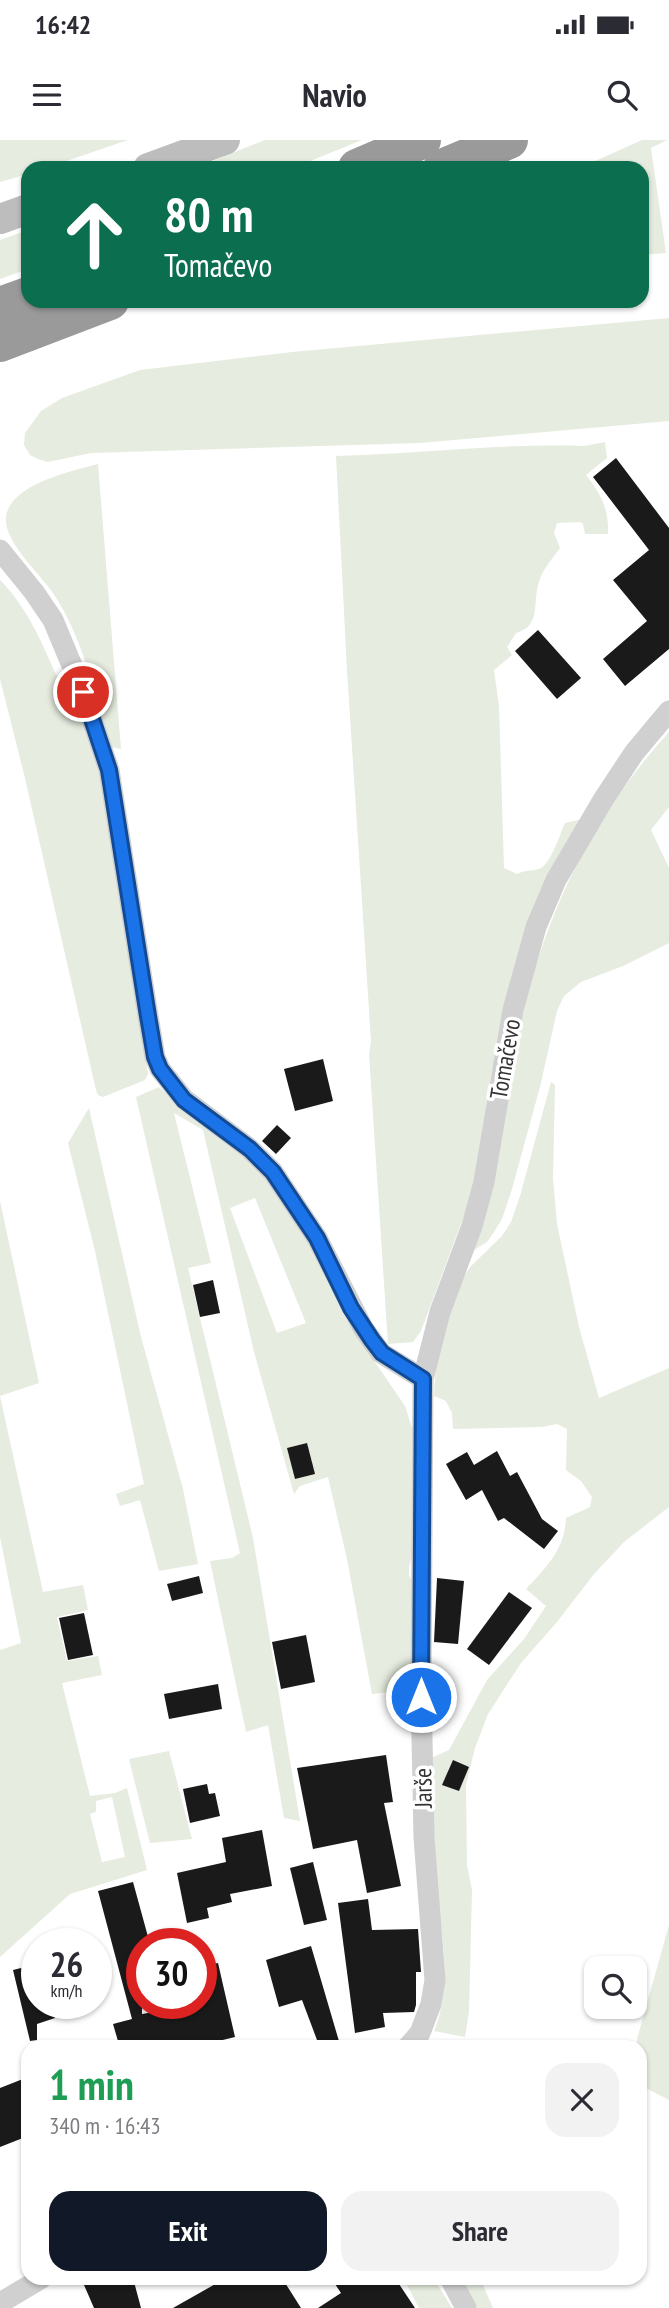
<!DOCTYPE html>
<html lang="en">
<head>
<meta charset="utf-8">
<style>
  :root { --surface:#fff; --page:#f2f2f3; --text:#2b2b33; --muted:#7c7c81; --accent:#111827 }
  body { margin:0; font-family:"PT Sans Narrow",sans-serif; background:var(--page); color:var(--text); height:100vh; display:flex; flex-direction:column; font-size:26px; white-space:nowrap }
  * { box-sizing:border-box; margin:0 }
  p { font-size:23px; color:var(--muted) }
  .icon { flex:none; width:38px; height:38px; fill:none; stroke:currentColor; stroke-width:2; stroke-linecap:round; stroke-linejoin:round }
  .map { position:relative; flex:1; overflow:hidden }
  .side { position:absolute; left:21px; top:1900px; width:626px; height:245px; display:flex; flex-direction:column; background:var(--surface); border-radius:21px; box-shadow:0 2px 5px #0004 }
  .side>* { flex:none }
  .banner { position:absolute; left:21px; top:21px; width:628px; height:147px; border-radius:21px; box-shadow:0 2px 5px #0004; background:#0b6e4f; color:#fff; overflow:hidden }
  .buttons { position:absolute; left:584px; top:1816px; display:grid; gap:14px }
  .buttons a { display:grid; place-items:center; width:63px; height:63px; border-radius:14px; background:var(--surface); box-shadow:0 2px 5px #0004; font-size:35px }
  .speed { position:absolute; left:21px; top:1788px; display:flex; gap:14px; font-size:35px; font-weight:700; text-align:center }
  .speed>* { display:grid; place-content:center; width:91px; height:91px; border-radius:50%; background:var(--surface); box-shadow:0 2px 5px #0004; line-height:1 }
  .speed small { font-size:18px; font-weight:400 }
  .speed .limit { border:10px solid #d22; background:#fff; color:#111 }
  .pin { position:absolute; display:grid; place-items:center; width:60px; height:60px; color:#fff; margin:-30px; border:4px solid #fff; border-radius:50%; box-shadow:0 2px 7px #0007 }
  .me { position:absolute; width:77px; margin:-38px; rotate:0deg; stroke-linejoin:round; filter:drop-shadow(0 0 5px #0008) }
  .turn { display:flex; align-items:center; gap:24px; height:147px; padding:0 28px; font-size:32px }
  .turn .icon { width:91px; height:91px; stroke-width:2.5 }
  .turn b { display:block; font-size:49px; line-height:60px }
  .round { display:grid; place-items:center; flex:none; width:74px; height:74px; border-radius:21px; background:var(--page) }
  .overview { display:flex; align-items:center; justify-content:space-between; height:119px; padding:0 28px }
  h1 { font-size:42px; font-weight:700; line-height:52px; color:#1e9e55 }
  .action { display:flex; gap:14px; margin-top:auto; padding:14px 28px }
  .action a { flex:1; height:80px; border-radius:21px; background:var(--accent); color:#fff; font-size:28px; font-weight:700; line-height:80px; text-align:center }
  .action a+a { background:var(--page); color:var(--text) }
  .status { display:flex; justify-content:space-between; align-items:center; height:49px; padding:0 35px; background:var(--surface); direction:ltr }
  .status svg { height:19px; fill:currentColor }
  header { display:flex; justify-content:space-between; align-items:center; height:91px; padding:0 28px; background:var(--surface); font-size:32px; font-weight:700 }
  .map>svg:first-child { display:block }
  .green { fill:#e6ecdf; fill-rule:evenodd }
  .building { fill:#1a1a1a }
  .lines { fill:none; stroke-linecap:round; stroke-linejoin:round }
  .street { stroke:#d0d0d0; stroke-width:21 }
  .secondary { stroke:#bdbdbd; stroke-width:30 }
  .highway { stroke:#9a9a9a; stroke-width:38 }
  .route-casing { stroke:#114b97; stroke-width:18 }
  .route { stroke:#1a73e8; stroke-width:12 }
  .labels { text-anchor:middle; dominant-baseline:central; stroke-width:7; stroke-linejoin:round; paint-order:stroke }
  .street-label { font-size:24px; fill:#333; stroke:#fff }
</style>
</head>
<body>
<div class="status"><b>16:42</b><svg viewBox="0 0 49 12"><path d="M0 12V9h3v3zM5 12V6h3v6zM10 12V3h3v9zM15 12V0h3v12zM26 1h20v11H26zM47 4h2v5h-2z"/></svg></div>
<header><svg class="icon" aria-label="menu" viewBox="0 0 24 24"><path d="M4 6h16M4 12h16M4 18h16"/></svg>Navio<svg class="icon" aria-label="search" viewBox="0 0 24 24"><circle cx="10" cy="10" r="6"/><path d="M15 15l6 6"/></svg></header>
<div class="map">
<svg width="669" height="2168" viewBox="0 0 669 2168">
  <rect width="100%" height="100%" fill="#fff"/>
  <g class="green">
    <polygon points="0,0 128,0 46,28 28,28 28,34 0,42"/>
    <polygon points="265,0 362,0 293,28 195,28"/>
    <polygon points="642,0 667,0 651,8 666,113 642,115 642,28 580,28"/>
    <polygon points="28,90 28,129 0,139 0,100"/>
    <polygon points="669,178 669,281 420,303 91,313 48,322 38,319 30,315 24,305 25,293 41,271 62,258 140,230 292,212"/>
    <path d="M605,302l2,16 -21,17c15,19 23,34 22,59h-23l-2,-10 -3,-2 -23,1 -3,10 6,15c-7,10 -18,22 -21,34 -7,20 3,44 -23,51l-9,14 5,8 -18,15 5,36 5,162 13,6c8,-4 14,-3 22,-5 11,-3 21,-35 26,-46l17,-4 -72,169 -22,103 -5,42 -12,64 -50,134 -8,11 -25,2 -19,-290 2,-13 -24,-371 -11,-214c83,-2 165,-13 248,-10z"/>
    <path d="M98,324l23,285 -9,-2c-17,-51 -29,-110 -59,-154 -13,-19 -50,-52 -47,-76 4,-33 66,-46 92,-53z"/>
    <path d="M0,440c26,26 42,62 56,95l6,3 14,24 23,67 49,305 -3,6 -42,17 -5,-2 -2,-5 -72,-316 -24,-95z"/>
    <path d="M669,592v75l-18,23 18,38v75l-46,23 -42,16 -17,14 -7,15 -17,76 -28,102 -10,30 -8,13 -7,10 -13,8c26,-72 30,-148 46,-223 23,-110 73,-212 149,-295z"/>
    <path d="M551,942l4,3 -2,93 4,46 22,103 20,71 70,-30v139l-45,35 -30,32 -37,48 -36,41 -33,51 -13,34 -9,37 1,80 5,25 -3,122 -4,25 -31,-6c19,-45 7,-97 3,-144 -4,-43 -7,-86 -6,-129l18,-8 38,-70 37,-41 22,-33 -20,-17c20,-21 39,-40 40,-71l24,-11 2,-10 -11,-16 -15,-11 1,-41 -10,-5 -15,3 -89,2 -1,-16 -6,-12 -12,-5 2,-34 19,-70 15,-25 32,-31 9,-14 9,-26z"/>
    <path d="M159,947l19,17 73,53 41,55 72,134 41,60 7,22 5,47 -2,72 -6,20v9l6,9v98l-7,7 -36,4 -25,-135 -19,-82 -28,9 -6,8 -40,-142 -51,-222 -29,-17 37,150 -23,5 65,270 47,283 -16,-3 -16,-93 -22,7 -36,-171 22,-3 8,-5 -104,-456zM255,1058l51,125 -29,10 -47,-125z"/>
    <polygon points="89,968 141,1197 183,1349 198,1424 159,1431 140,1360 120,1366 116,1354 144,1344 95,1111 68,1003"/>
    <polygon points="0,1061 39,1243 0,1256"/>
    <path d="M0,1256l43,196 40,-7 5,25 -31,7 10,44 31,-5 4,19 -40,8 28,113 25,-3 12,-5 20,82 -77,24 -70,63v-307l21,-7 -21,-106zM112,1657l13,60 -23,5 -12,-48 6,-2v-11z"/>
    <polygon points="169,1611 192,1699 150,1703 129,1619"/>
    <polygon points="669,1785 669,1960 642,1946 641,1948 640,1908 637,1907 637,1899"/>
    <polygon points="404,2139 434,2139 452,2168 419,2168"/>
    <polygon points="467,2139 500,2139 483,2145 493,2168 471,2168 460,2146"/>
  </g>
  <g class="building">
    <polygon points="616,318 669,388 669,509 625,546 603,519 647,481 613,440 649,410 593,337"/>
    <polygon points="538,490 581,538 557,559 515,511"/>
    <polygon points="323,919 333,961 295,971 284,929"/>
    <polygon points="277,985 291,998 276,1014 262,1001"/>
    <polygon points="213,1140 220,1173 200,1177 193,1145"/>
    <polygon points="307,1303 315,1334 295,1339 287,1308"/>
    <polygon points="497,1311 510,1336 517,1332 542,1379 558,1391 544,1409 504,1378 498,1381 482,1350 466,1360 446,1324 467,1312 474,1325"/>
    <polygon points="199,1436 203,1453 172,1461 167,1444"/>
    <polygon points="437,1438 464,1441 458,1504 434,1502"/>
    <polygon points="509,1452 532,1468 489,1525 467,1509"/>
    <polygon points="84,1473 93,1515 68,1520 59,1478"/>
    <polygon points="306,1495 315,1542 281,1549 272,1502"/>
    <polygon points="218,1544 222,1569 169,1579 164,1554"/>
    <polygon points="386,1615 393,1662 384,1663 401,1746 367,1753 357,1700 313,1709 297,1628"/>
    <polygon points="453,1620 469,1627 459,1651 442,1645"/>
    <polygon points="207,1644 209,1654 215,1653 220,1676 190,1683 183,1649"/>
    <polygon points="262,1690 272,1746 230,1754 232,1762 207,1768 209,1778 187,1783 177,1733 226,1722 222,1698"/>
    <polygon points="313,1722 327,1780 304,1785 290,1728"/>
    <polygon points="133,1742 150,1804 142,1804 142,1874 201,1864 201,1827 218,1823 235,1897 190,1908 120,1908 113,1884 132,1879 98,1751"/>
    <polygon points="368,1759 372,1790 418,1789 421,1832 416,1832 416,1865 414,1872 383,1873 385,1887 355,1893 338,1763"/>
    <polygon points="311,1806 341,1908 320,1908 302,1860 279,1867 266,1820"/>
    <polygon points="37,1824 37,1864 51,1864 55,1878 37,1884 37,1900 30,1901 13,1830"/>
    <polygon points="28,1937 28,1996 0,2007 0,1948"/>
    <polygon points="81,2138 133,2138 141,2168 94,2168"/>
    <polygon points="226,2138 282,2138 301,2168 173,2168"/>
    <polygon points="331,2138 395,2138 415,2168 318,2168 341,2153"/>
  </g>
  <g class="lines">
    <g class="street">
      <polyline points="0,410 34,452 53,480 83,552 109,630 148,876 155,917 160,929 184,959 250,1009 273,1032 317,1098 363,1188 381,1213 423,1239"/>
      <polyline points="407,1908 420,1893 431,1864 435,1840 424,1698 421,1549 423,1239 440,1172 472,1086 484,1042 513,870 536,787 556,740 603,660 634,613 669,571"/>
      <polyline points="450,2138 466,2168"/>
      <polyline points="0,2163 42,2138"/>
    </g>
    <g class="secondary">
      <polyline points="148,28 225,0"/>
      <polyline points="0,79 28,69"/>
    </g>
    <g class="highway">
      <polyline points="357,28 422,0"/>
      <polyline points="442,28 509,0"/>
      <polyline points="0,166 28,156"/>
      <polyline points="0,203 110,161"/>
    </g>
  </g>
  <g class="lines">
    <g class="route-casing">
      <polyline id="route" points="83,552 109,630 148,876 155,917 160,929 184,960 250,1009 273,1032 317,1098 351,1168 372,1200 382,1213 423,1239 421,1557"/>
    </g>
    <use href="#route" class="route"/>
  </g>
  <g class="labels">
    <g class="street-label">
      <text transform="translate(505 919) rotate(-80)">Tomačevo</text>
      <text transform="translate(423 1648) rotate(-91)">Jarše</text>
    </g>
  </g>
</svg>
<div class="buttons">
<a><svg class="icon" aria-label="search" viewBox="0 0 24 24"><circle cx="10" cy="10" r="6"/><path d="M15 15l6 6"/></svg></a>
</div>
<div class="speed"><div>26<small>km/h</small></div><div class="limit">30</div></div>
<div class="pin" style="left:83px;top:552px;background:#d93025"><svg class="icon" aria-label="arrive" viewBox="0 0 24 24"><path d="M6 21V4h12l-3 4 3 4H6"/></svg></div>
<svg class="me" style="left:421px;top:1557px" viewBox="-20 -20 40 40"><circle r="17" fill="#1a73e8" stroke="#fff" stroke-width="3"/><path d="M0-11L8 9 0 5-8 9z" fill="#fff"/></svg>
<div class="banner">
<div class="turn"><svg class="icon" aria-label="ahead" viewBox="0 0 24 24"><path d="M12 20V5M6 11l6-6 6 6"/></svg><div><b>80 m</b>Tomačevo</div></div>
</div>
<section class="side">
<div class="overview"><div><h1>1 min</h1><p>340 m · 16:43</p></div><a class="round"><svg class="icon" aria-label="close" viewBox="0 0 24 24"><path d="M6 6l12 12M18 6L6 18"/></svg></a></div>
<div class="action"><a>Exit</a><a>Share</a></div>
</section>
</div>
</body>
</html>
